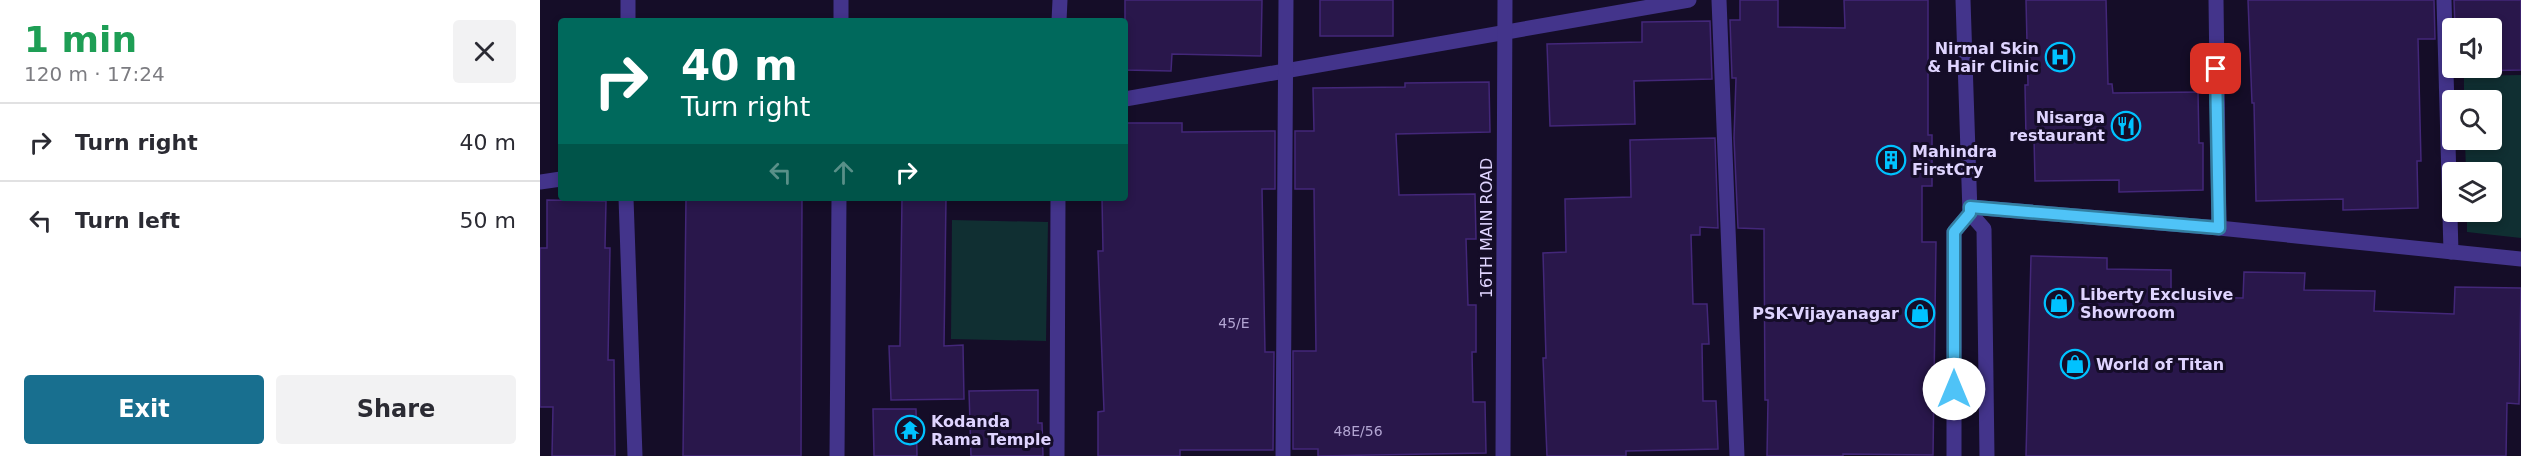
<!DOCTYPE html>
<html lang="en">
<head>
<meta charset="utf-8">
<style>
  :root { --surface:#fff; --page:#f2f2f3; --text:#2b2b33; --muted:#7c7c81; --line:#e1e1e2; --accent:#186f8f }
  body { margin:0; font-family:"DejaVu Sans",sans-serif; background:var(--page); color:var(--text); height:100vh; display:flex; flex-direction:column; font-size:22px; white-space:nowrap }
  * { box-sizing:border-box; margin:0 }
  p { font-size:20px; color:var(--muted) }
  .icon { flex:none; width:33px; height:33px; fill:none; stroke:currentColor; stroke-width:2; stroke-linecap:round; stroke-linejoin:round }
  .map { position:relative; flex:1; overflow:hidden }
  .panel { display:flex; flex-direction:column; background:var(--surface); width:540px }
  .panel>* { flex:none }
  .hud { position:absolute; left:18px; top:18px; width:570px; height:183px; border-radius:6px; box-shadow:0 3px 9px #0003; background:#00695c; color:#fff; overflow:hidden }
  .controls { position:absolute; left:1902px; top:18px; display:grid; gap:12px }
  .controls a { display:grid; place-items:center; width:60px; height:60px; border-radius:6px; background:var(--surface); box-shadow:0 3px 9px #0003; font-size:30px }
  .pin { position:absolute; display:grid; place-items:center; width:51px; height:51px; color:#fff; margin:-26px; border-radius:12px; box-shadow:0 3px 9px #0006 }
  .me { position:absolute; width:66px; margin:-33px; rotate:0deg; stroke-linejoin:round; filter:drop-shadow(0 0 4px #0008) }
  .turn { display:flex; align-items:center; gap:21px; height:126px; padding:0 24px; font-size:27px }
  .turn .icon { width:78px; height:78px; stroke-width:2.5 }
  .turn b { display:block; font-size:42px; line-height:51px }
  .lanes { display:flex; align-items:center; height:57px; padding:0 24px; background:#0003; justify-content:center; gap:30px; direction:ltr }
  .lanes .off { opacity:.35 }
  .round { display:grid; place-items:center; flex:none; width:63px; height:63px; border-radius:6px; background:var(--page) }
  .overview { display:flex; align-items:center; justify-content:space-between; height:102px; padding:0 24px }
  h1 { font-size:36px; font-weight:800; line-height:45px; color:#1e9e55 }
  .button { display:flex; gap:12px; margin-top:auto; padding:12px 24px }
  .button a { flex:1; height:69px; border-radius:6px; background:var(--accent); color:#fff; font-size:24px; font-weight:800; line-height:69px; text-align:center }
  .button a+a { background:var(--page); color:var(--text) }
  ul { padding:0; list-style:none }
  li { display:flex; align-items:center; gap:18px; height:78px; padding:0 24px; border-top:2px solid var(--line) }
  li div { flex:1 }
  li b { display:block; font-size:22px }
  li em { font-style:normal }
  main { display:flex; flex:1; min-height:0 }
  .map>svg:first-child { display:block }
  .green { fill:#102f32 }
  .building { fill:#29174b; stroke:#432779; stroke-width:1.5 }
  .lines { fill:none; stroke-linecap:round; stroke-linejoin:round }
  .minor { stroke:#43348b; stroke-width:15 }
  .tertiary { stroke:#43348b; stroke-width:15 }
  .route-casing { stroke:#337fa1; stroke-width:15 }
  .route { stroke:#4fc3f7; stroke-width:10 }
  .labels { text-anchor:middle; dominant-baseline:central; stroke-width:6; stroke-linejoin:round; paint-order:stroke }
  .number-label { font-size:14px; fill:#b2a5d2 }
  .poi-label { font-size:16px; font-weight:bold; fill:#dfd4ff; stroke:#150d28; text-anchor:start }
  .street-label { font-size:16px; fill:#dfd4ff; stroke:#150d28 }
</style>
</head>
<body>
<main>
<section class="panel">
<div class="overview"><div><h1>1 min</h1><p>120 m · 17:24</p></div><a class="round"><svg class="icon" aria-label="close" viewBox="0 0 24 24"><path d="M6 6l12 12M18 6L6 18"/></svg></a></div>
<ul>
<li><svg class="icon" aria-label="right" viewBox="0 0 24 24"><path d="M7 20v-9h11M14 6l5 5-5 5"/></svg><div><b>Turn right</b></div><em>40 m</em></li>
<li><svg class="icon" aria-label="left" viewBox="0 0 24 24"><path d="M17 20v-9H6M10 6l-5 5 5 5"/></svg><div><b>Turn left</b></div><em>50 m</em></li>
</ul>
<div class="button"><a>Exit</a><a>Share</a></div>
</section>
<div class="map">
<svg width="1981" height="456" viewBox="0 0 1981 456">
  <rect width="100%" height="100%" fill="#150d28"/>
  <g class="green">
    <polygon points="1981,75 1981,238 1927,232 1927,212 1952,212 1952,172 1926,172 1925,140 1952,140 1952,100 1924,100 1924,76"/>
    <polygon points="412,220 508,222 506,341 411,339"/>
  </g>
  <g class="building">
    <polygon points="585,0 722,0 721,56 632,54 631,71 585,70"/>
    <rect x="780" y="0" width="73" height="36"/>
    <polygon points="1200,0 1238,0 1238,27 1305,28 1304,0 1388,0 1388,135 1392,135 1392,186 1382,186 1382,242 1396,242 1393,455 1303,454 1303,456 1227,456 1228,400 1225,400 1224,229 1198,228 1194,138 1196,78 1192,78 1190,20 1200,20"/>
    <polygon points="1486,0 1566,0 1568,84 1572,84 1573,93 1658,92 1659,143 1663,143 1663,190 1579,192 1579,180 1495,181 1494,138 1486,138 1485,85 1488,85"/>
    <polygon points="1708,0 1894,0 1895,39 1878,39 1881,161 1877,161 1878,208 1803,210 1803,199 1716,201 1714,103 1712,103"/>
    <polygon points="1914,0 1981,0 1981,70 1933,71 1933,68 1952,68 1952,28 1915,28"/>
    <polygon points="1170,21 1172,79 1094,81 1095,124 1010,126 1007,44 1102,42 1102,22"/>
    <polygon points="949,82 950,132 856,134 859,195 935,194 936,239 926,239 928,305 936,305 936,352 932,352 933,402 945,402 946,453 778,456 778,449 753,449 753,351 776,351 774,189 755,189 755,131 774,131 773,88 865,87 865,83"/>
    <polygon points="585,123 642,123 642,132 735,131 735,189 722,189 725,352 734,352 733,450 640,450 640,456 558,456 558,412 564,411 558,251 563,251 562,198 585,198"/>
    <polygon points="1175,138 1178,228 1160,227 1160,235 1151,235 1153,304 1167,304 1169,344 1162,344 1163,401 1176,401 1178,449 1086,451 1086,456 1007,456 1003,358 1006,358 1003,253 1026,252 1025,199 1091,197 1090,140"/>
    <polygon points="146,198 262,198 261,456 143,456"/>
    <polygon points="362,198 406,198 404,346 423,345 424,399 351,400 349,346 360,346"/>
    <polygon points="7,200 66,201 65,248 70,248 68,360 74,360 75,456 12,456 13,407 0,407 0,248 7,248"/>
    <polygon points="1491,256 1567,258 1567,269 1631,270 1631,297 1703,298 1704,272 1765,273 1764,290 1835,291 1834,311 1914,314 1915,287 1981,288 1979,404 1967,403 1966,456 1486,456"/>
    <polygon points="498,390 498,423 502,423 503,456 431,456 429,391"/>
    <polygon points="333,409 376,409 377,456 334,456"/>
  </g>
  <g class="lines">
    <g class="minor">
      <polyline points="1179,0 1197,456"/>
      <polyline points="1676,0 1679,228"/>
      <polyline points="1904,0 1911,252"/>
      <polyline points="88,21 88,0"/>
      <polyline points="301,21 301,0"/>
      <polyline points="519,21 520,0"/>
      <polyline points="585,99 1149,0"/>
      <polyline points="0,182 21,179"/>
      <polyline points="86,198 95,456"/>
      <polyline points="1430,207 1679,228 1981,259"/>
      <polyline points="297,456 299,198"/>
      <polyline points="517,456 518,198"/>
      <polyline points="743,456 746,0"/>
      <polyline points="963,456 965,0"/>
    </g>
    <g class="tertiary">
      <polyline points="1423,0 1430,213 1444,229 1447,456"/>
      <polyline points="1414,456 1414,232 1430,213"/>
    </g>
  </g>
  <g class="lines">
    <g class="route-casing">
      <polyline id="route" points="1414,389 1414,232 1430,213 1430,207 1679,228 1676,69"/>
    </g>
    <use href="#route" class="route"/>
  </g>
  <defs>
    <g id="hospital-ring" transform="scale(1.5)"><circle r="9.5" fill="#150d28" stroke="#00c2ff" stroke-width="1.5"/><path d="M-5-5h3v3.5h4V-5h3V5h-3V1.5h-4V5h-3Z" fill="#00c2ff"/></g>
    <g id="restaurant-ring" transform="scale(1.5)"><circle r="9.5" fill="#150d28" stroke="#00c2ff" stroke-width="1.5"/><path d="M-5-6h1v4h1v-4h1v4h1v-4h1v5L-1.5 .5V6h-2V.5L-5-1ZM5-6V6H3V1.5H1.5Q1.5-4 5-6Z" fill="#00c2ff"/></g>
    <g id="building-ring" transform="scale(1.5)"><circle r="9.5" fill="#150d28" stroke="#00c2ff" stroke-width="1.5"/><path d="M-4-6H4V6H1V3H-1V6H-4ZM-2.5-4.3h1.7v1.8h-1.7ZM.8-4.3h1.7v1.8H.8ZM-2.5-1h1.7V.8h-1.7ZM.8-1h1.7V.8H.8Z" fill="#00c2ff"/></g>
    <g id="shop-ring" transform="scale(1.5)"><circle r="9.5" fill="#150d28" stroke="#00c2ff" stroke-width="1.5"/><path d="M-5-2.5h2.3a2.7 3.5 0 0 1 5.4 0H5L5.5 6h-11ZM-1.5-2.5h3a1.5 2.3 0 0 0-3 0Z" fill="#00c2ff"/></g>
    <g id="temple-ring" transform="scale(1.5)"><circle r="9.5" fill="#150d28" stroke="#00c2ff" stroke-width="1.5"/><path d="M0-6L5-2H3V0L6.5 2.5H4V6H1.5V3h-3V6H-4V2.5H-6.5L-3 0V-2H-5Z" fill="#00c2ff"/></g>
  </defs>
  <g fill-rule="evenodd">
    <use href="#hospital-ring" x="1520" y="57"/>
    <use href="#restaurant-ring" x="1586" y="126"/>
    <use href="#building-ring" x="1351" y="160"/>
    <use href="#shop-ring" x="1519" y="303"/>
    <use href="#shop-ring" x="1380" y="313"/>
    <use href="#shop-ring" x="1535" y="364"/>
    <use href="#temple-ring" x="370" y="430"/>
  </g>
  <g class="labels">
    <g class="number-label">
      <text x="694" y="323">45/E</text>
      <text x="818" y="431">48E/56</text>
    </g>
    <g class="poi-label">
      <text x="1499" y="48" text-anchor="end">Nirmal Skin<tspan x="1499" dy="18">&amp; Hair Clinic</tspan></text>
      <text x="1565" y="117" text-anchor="end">Nisarga<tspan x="1565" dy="18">restaurant</tspan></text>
      <text x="1372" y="151">Mahindra<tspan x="1372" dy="18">FirstCry</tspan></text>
      <text x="1540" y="294">Liberty Exclusive<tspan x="1540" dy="18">Showroom</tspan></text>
      <text x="1359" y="313" text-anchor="end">PSK-Vijayanagar</text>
      <text x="1556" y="364">World of Titan</text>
      <text x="391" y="421">Kodanda<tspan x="391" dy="18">Rama Temple</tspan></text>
    </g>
    <g class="street-label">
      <text transform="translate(946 228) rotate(-90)">16TH MAIN ROAD</text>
    </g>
  </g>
</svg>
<div class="controls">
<a><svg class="icon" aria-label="sound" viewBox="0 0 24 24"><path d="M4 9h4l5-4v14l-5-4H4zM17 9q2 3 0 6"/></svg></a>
<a><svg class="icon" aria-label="search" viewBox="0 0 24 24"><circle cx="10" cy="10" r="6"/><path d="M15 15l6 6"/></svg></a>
<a><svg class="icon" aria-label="layers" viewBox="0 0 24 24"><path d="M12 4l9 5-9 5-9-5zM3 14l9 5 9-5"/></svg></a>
</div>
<div class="pin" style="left:1676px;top:69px;background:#d93025"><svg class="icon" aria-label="arrive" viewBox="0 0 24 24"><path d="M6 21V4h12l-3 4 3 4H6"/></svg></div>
<svg class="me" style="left:1414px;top:389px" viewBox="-20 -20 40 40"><circle r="19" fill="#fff"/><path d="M0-13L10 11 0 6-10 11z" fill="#4fc3f7"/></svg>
<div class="hud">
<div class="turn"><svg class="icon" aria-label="right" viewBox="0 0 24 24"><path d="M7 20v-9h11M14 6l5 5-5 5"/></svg><div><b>40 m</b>Turn right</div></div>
<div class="lanes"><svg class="icon off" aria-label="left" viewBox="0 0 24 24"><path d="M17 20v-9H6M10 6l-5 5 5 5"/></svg><svg class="icon off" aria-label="ahead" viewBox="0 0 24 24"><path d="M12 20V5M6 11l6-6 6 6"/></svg><svg class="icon" aria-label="right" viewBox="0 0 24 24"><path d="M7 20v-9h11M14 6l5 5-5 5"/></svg></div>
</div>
</div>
</main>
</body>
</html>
